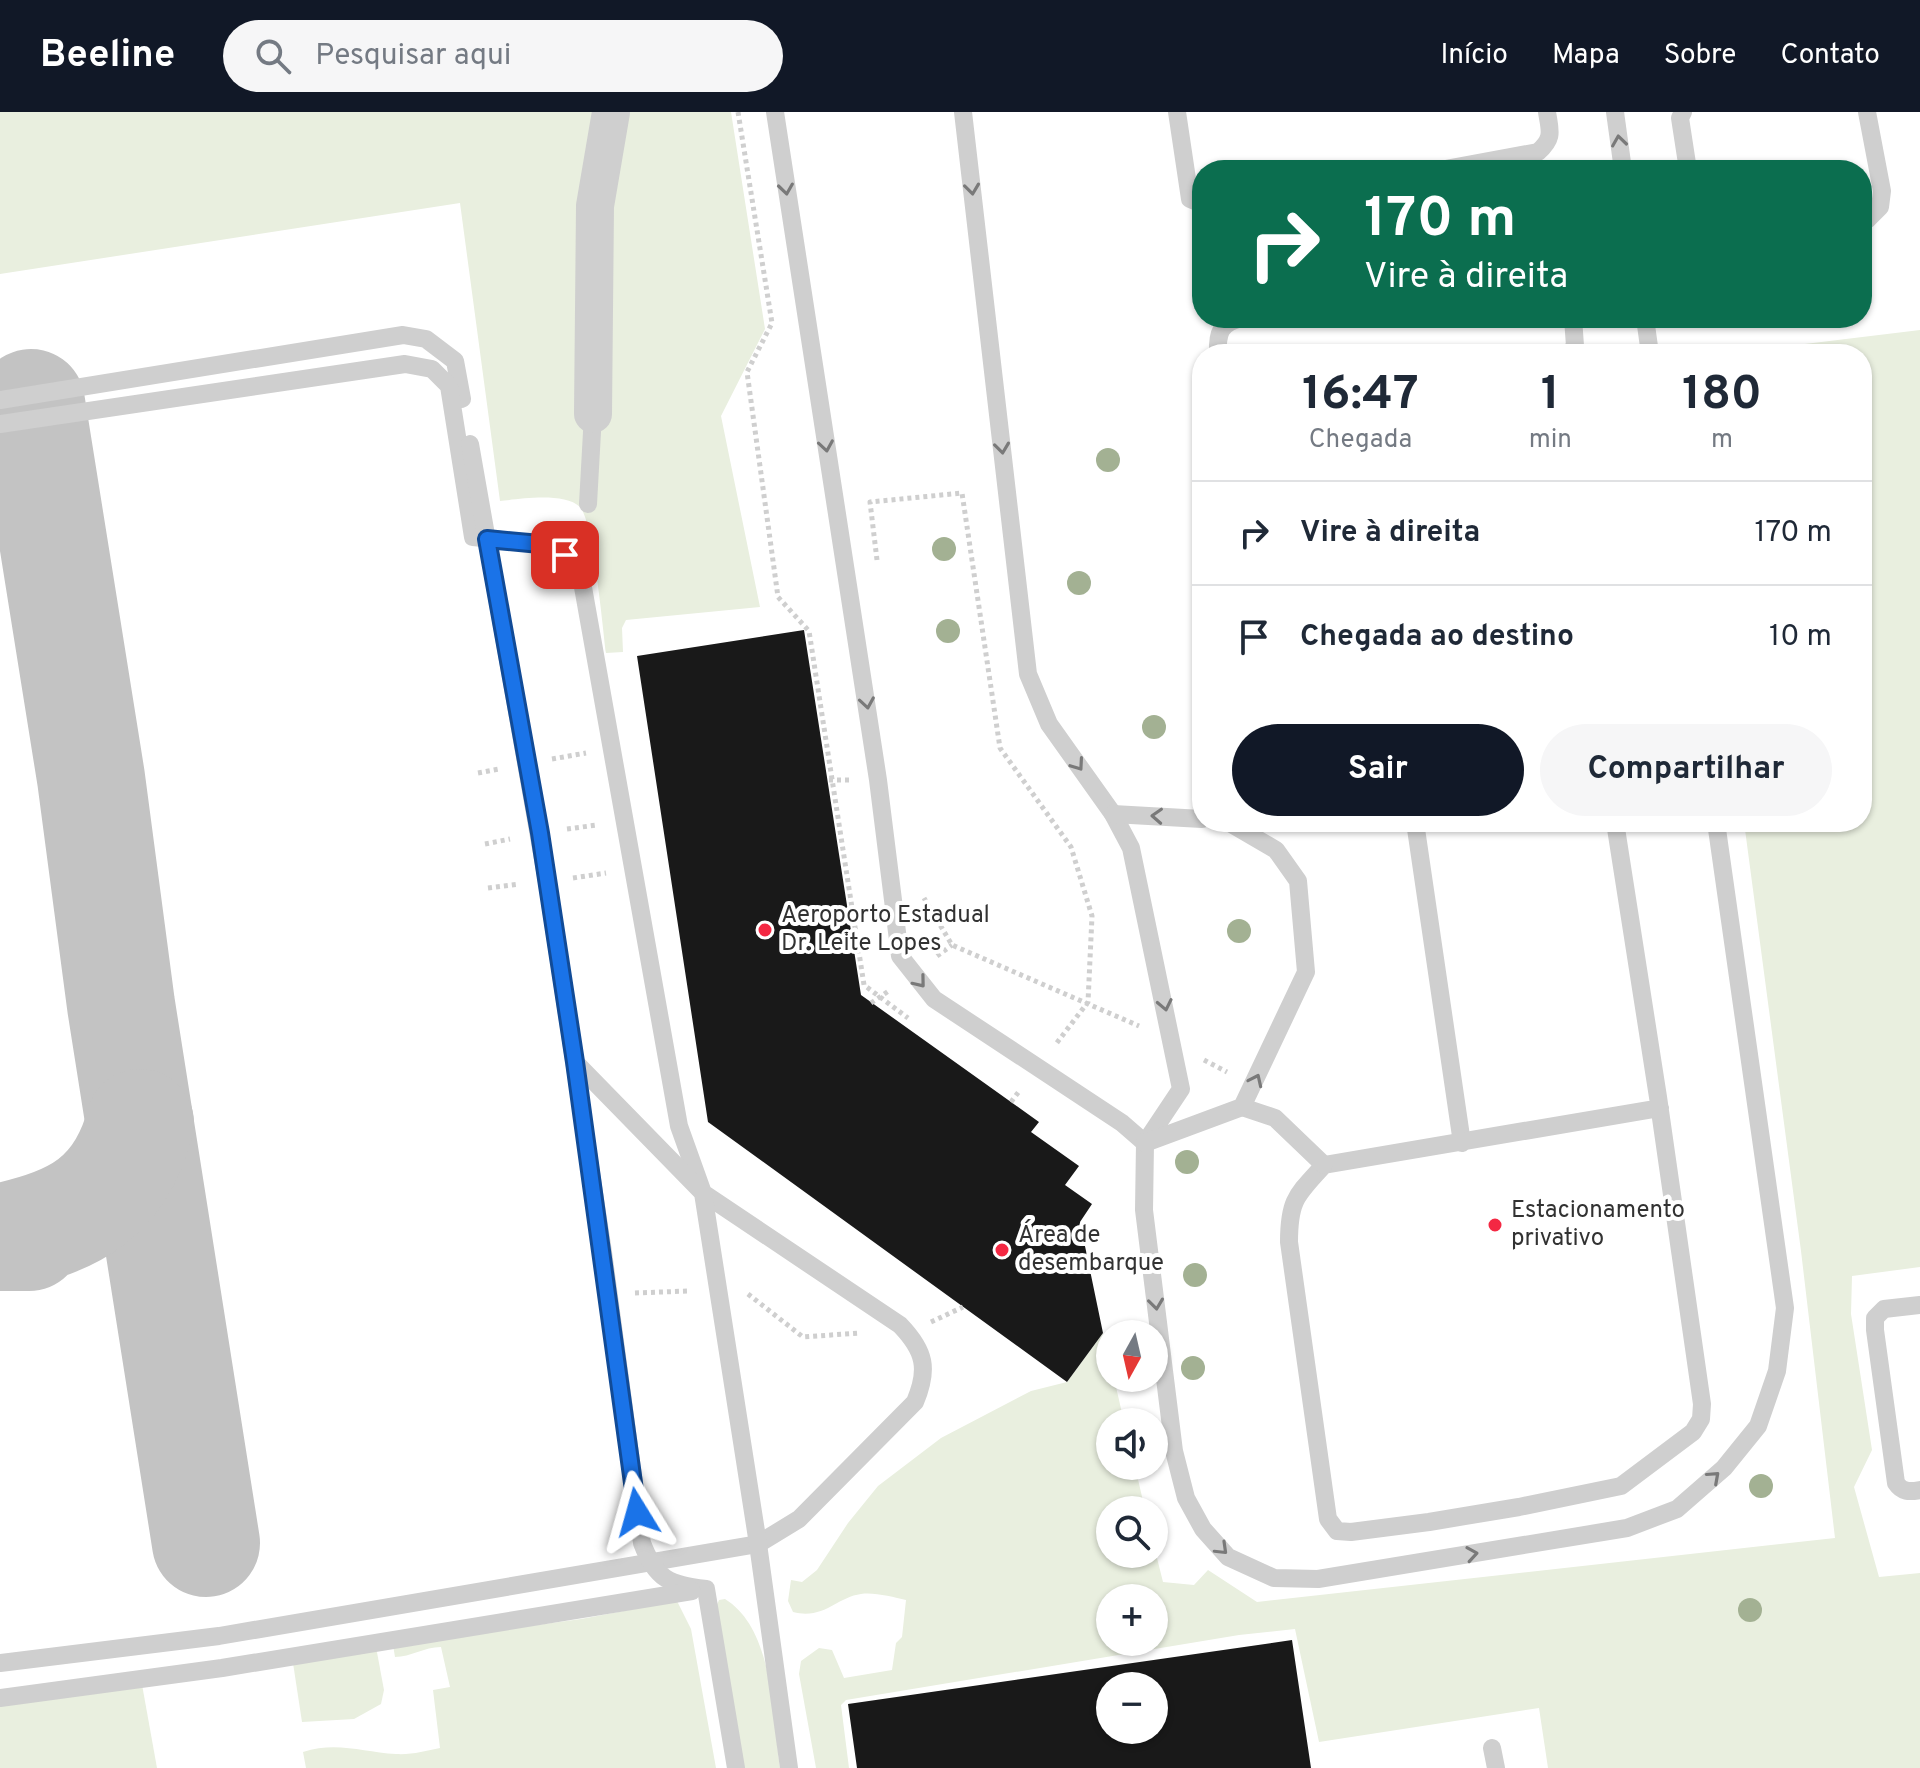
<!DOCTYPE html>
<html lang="pt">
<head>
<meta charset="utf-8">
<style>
  :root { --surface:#fff; --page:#f6f6f7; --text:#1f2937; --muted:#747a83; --line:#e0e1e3; --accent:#111827 }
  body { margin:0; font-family:Overpass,sans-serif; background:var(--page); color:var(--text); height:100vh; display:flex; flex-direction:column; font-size:30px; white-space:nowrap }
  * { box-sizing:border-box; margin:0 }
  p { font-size:26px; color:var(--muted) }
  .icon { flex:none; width:44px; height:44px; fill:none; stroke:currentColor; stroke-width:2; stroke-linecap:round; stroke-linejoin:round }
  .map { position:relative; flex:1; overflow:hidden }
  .sheet { position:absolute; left:1192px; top:232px; width:680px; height:488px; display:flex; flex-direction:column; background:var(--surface); border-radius:32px; box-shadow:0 2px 6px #0004 }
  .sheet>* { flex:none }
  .top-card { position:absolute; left:1192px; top:48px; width:680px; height:168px; border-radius:32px; box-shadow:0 2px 6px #0004; background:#0b6e4f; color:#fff; overflow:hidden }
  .needle { width:52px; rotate:188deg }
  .tools { position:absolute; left:1096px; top:1208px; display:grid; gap:16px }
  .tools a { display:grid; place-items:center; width:72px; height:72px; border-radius:50%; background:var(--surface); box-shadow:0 2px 6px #0004; font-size:40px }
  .pin { position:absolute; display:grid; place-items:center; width:68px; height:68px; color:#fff; margin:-34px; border-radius:16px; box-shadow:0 4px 12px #0006 }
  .me { position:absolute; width:88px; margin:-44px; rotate:352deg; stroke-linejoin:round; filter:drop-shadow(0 0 6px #0008) }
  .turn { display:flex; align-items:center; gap:28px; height:168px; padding:0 40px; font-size:36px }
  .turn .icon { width:104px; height:104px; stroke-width:2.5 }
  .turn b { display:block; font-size:56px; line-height:68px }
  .eta { display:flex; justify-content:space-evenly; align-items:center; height:136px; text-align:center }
  .eta b { font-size:48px; font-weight:700; line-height:56px }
  .action { display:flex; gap:16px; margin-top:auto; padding:16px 40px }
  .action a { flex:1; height:92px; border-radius:48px; background:var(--accent); color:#fff; font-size:32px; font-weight:700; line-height:92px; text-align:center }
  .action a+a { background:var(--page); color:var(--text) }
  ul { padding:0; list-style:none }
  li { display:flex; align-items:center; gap:24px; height:104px; padding:0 40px; border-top:2px solid var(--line) }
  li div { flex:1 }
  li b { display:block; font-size:30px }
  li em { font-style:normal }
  header { display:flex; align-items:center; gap:48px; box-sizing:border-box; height:112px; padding:0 40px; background:var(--accent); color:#fff }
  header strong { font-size:38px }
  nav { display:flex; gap:44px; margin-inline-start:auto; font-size:28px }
  .search { width:560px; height:72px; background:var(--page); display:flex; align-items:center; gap:20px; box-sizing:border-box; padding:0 28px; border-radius:44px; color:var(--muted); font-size:30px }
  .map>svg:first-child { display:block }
  .green { fill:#e9efdf; fill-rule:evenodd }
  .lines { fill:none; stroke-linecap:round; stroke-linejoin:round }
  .taxiway { stroke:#c3c3c3; stroke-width:108 }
  .building { fill:#191919; fill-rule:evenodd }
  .path { stroke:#cfcfcf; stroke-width:5; stroke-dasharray:4 4; stroke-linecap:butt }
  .service { stroke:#cfcfcf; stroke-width:18 }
  .minor { stroke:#cfcfcf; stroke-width:38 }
  .tree { fill:#a3b193 }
  .oneway { stroke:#797979 }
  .route-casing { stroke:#114b97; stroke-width:20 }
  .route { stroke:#1a73e8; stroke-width:14 }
  .poi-dot { fill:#f42843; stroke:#fff; stroke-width:3 }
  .labels { text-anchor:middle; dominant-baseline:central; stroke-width:8; stroke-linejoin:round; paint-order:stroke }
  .poi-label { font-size:24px; fill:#323232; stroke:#fff; text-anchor:start }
</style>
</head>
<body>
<header>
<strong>Beeline</strong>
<div class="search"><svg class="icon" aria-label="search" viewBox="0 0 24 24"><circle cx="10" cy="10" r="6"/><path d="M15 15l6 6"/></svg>Pesquisar aqui</div>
<nav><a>Início</a><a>Mapa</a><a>Sobre</a><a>Contato</a></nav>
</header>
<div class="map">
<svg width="1920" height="1656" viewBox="0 0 1920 1656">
  <rect width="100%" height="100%" fill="#fff"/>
  <g class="green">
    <path d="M0,0h731l34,217 -44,87 39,191 -134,13 -4,8 1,24 -17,1c-3,-24 -13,-133 -26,-146 -16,-15 -60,-8 -80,-6l-40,-298 -460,71z"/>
    <path d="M1920,218v937l-68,9 -1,38 21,136 -18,37 25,90 41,-4v195h-372l-9,-60 -220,34 -24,-113 -56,6 -393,65 -5,5 8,63h-33l-17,-94 2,-13 18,-13 13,2 12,28 48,-8 4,-27 6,-6 4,-37c-13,-3 -32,-8 -45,-6 -24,3 -37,26 -68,18l-5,-11 3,-21 11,2 15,-12 31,-47 30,-37 63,-48 90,-47 36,-9 36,-49 7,30v15h4l10,44h-14v44h25l10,44h-35v44h44v-8l9,36 31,3 14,-15 49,32 578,-64 -34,-287 -57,-429h118v-468h-140zM1110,1486h44v44h-44z"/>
    <path d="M725,1487c49,30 48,118 55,169h-38l-26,-161 3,-7z"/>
    <path d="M677,1489l14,28 25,139h-410l-3,-16c33,-11 60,0 93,2 15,1 30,-3 44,-6l-7,-58 17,-3 -9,-40c-17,0 -30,10 -46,10l-2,-12 188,-26z"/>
    <polygon points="376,1535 384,1578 381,1592 354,1607 302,1610 293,1551"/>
    <polygon points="141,1567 157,1656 0,1656 0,1590"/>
  </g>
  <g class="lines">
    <g class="taxiway">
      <polyline points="31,291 91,666 121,893 206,1431"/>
      <path d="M29,1125h-27c72,-15 118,-39 138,-114"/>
    </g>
  </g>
  <g class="building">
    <polygon points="804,518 861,883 1039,1010 1031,1020 1079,1054 1065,1073 1092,1092 1080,1110 1103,1221 1067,1270 708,1010 637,544"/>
    <path d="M1292,1528l19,128h-454l-9,-64zM1110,1574h44v44h-44z"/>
  </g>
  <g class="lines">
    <g class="path">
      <polyline points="738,0 772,211 747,260 778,485 809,519 864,873 908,906"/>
      <polyline points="877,448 870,390 962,381 1000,636 1071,735 1092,804 1088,890 1056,932"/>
      <polyline points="552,647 586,641"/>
      <polyline points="478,661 499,657"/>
      <polyline points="829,668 851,668"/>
      <polyline points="567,717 597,713"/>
      <polyline points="485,732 510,727"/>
      <polyline points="573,766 606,761"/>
      <polyline points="488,776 519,772"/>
      <polyline points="924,786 952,833 1139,914"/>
      <polyline points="937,844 952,833"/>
      <polyline points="871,891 890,878"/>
      <polyline points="1204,948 1227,960"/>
      <polyline points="1011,990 1020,978"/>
      <polyline points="635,1181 689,1179"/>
      <polyline points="748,1182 803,1225 859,1221"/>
      <polyline points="931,1210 963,1195"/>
    </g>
    <g class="service">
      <polyline points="775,0 878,668 900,844 934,887 1122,1011 1145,1031"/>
      <polyline points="963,0 1028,562 1049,612 1113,702 1131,736 1181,977 1145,1031 1144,1098 1174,1339 1186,1386 1203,1417 1228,1445 1274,1466 1318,1467 1627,1416 1677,1397 1724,1356 1758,1314 1777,1259 1785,1196 1716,710"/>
      <polyline points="1177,0 1190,87 1202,92"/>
      <polyline points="1615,0 1623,58"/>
      <polyline points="1683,0 1680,6 1688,58"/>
      <path d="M1440,58l98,-18c16,-14 12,-21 9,-40"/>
      <polyline points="1862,109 1867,108 1880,95 1882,79 1867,0"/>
      <polyline points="1645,206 1650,242"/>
      <path d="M1218,242c-1,-21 2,-31 24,-36"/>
      <polyline points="1569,242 1575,234 1573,206"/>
      <polyline points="0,288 403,223 426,227 455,249 462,287"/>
      <path d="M0,312l405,-60 27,5 17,17 24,151 67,7 25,11 16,21 98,550 24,67 197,132c25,26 29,44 15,77l-116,117 -41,25 -539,92 -219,27"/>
      <path d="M470,332l77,438 56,370 39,291c14,37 27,41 64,46l30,179"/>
      <polyline points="588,392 593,302"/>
      <polyline points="1113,702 1202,707"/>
      <polyline points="1415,710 1462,1031"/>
      <path d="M1615,710l43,275 44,307 -1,15 -8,13 -72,54 -102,21 -90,15 -78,10 -14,-1 -9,-12 -39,-277c0,-43 8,-47 35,-77l336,-57"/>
      <polyline points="575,950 703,1081 758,1432 789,1656"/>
      <polyline points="1242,995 1275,1006 1324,1053"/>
      <polyline points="1145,1031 1242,995 1306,860 1298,769 1276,738 1228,710"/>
      <path d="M1920,1193l-36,4 -9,9v12l21,153c6,9 13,9 24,7"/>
      <polyline points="0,1586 222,1556 692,1479"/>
      <polyline points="1492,1636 1496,1656"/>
    </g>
    <polyline class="minor" points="593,302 595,94 611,0"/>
  </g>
  <g class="tree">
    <circle cx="1108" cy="348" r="12"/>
    <circle cx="944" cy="437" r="12"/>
    <circle cx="1079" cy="471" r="12"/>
    <circle cx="948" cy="519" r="12"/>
    <circle cx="1154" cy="615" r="12"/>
    <circle cx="1239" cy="819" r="12"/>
    <circle cx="1187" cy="1050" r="12"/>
    <circle cx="1195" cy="1163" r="12"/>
    <circle cx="1193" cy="1256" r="12"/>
    <circle cx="1761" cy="1374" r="12"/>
    <circle cx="1750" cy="1498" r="12"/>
  </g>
  <defs><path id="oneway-chevron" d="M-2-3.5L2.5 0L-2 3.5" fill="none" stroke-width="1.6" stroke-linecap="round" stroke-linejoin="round" transform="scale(2)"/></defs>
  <g class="oneway">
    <use href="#oneway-chevron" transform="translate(1619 29) rotate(-98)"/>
    <use href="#oneway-chevron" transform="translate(786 77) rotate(82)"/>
    <use href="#oneway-chevron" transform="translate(972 77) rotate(83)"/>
    <use href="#oneway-chevron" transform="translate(826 334) rotate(81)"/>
    <use href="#oneway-chevron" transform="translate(1002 336) rotate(83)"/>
    <use href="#oneway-chevron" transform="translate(867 591) rotate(81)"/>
    <use href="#oneway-chevron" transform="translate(1078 653) rotate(55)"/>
    <use href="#oneway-chevron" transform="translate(1157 704) rotate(-177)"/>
    <use href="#oneway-chevron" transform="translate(920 870) rotate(51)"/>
    <use href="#oneway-chevron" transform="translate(1165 893) rotate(78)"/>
    <use href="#oneway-chevron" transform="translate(1256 968) rotate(-65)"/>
    <use href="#oneway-chevron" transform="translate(1156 1192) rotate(83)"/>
    <use href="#oneway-chevron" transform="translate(1714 1365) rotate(-42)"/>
    <use href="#oneway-chevron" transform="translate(1222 1437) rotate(44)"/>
    <use href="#oneway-chevron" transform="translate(1472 1442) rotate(-9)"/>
  </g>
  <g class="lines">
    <g class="route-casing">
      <polyline id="route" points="565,443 540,432 487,427 540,721 575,950 637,1400"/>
    </g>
    <use href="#route" class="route"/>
  </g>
  <g class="poi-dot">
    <circle cx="765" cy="818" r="8"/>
    <circle cx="1495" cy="1113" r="8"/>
    <circle cx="1002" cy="1138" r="8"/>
  </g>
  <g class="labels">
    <g class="poi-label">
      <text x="781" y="804">Aeroporto Estadual<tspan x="781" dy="28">Dr. Leite Lopes</tspan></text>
      <text x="1511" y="1099">Estacionamento<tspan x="1511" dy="28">privativo</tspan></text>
      <text x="1018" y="1124">Área de<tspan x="1018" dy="28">desembarque</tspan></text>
    </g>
  </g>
</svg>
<div class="tools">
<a><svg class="needle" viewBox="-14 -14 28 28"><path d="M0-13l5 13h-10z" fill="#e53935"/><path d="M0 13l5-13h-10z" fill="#747a83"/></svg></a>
<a><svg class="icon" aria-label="sound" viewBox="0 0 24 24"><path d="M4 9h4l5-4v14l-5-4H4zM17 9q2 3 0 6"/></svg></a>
<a><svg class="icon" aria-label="search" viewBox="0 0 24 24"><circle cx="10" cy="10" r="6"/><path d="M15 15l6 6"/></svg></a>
<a>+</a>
<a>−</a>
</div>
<div class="pin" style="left:565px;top:443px;background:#d93025"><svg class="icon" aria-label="arrive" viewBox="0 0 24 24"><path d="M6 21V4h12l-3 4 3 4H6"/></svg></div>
<svg class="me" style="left:637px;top:1400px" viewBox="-20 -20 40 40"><path d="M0-17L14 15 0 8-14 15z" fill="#1a73e8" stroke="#fff" stroke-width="4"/></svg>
<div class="top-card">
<div class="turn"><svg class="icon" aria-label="right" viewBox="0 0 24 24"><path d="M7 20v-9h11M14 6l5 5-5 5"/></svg><div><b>170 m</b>Vire à direita</div></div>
</div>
<section class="sheet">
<div class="eta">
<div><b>16:47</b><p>Chegada</p></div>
<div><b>1</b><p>min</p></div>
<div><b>180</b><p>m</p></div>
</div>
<ul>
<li><svg class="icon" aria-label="right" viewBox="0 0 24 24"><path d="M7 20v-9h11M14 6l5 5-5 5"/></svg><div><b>Vire à direita</b></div><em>170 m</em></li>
<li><svg class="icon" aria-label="arrive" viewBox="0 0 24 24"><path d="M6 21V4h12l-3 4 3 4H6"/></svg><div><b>Chegada ao destino</b></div><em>10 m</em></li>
</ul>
<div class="action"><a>Sair</a><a>Compartilhar</a></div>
</section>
</div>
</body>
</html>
